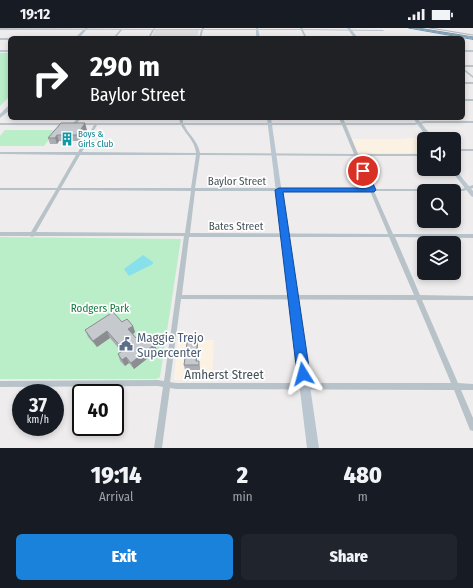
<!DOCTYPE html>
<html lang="en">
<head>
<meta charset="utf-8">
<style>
  :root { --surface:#171b24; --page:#20242c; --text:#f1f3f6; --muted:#9ea1a6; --accent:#1a82db }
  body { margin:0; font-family:"Fira Sans Condensed",sans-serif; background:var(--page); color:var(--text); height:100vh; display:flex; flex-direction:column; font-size:15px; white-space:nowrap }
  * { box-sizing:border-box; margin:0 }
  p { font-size:13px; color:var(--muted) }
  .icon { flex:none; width:22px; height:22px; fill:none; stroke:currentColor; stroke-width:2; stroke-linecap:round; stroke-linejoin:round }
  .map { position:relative; height:420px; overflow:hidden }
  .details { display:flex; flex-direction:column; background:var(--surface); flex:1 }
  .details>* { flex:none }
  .hud { position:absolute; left:8px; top:8px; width:457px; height:84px; border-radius:6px; box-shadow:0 2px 6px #0003; background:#202124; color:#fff; overflow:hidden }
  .controls { position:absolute; left:417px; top:104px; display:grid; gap:8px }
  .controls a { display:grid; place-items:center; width:44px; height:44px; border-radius:6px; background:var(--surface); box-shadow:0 2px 6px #0003; font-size:20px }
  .speed { position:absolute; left:12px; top:356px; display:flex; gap:8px; font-size:20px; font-weight:700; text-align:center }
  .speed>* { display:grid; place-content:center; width:52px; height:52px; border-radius:50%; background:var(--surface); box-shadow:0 2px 6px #0003; line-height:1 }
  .speed small { font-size:10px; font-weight:400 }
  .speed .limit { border:2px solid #111; border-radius:6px; background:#fff; color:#111 }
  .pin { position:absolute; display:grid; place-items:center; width:34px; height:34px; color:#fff; margin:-17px; border:2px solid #fff; border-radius:50%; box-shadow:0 1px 4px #0007 }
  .me { position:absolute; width:44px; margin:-22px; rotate:352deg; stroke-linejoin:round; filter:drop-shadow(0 0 3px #0008) }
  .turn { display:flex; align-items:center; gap:14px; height:84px; padding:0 16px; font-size:18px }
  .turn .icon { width:52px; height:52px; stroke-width:2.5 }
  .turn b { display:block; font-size:28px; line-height:34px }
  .eta { display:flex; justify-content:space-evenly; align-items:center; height:68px; text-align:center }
  .eta b { font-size:24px; font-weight:800; line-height:28px }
  .primary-button { display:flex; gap:8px; margin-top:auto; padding:8px 16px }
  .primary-button a { flex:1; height:46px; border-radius:6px; background:var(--accent); color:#fff; font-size:16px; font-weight:800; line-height:46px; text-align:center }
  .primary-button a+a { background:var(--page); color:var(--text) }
  .status { display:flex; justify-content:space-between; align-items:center; height:28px; padding:0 20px; background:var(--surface); direction:ltr }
  .status svg { height:11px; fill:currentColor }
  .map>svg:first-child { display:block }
  .commercial { fill:#fbf2e4 }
  .education { fill:#e0ddde }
  .green { fill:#baeec9 }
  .water { fill:#87e0ea }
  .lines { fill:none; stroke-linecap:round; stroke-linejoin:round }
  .highway-casing { stroke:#6f90a7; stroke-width:1 }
  .street { fill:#b8c3c9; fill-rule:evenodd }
  .secondary { fill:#bac7d1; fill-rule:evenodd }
  .highway { fill:#84a5bb; fill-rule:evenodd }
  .rail { stroke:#afb3b7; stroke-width:1 }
  .wall { fill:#aaaeb2 }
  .shaded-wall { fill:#8b8d91 }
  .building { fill:#c6cacf; stroke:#8b8d91 }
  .route { fill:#1a73e8; stroke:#114b97 }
  .labels { text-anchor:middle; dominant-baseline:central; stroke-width:3.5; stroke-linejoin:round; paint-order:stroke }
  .far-culture-label { font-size:9px; fill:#0d838f; stroke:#fff; text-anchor:start }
  .street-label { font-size:11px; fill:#455259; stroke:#fff }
  .park-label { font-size:11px; fill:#17793e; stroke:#fff }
  .near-service-label { font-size:13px; fill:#4e5e75; stroke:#fff; text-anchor:start }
  .near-street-label { font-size:13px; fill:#455259; stroke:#fff }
</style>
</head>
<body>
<div class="status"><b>19:12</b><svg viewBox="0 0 49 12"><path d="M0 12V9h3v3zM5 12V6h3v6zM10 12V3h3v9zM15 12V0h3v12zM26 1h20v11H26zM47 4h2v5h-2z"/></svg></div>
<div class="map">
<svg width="473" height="420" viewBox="0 0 473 420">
  <rect width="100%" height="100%" fill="#efeced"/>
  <g class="commercial">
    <polygon points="406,110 426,110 427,111 424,111 424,125 358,125 351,111 407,111"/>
    <polygon points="178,312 214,312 212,353 174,352"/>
  </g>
  <polygon class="education" points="155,2 199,2 197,10 151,10"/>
  <g class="green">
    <polygon points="0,25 10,25 10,68 0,78"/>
    <polygon points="5,102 56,102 44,118 0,118 0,108"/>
    <polygon points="0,209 181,211 160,349 156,351 0,351"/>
  </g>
  <polygon class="water" points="143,227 153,234 153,236 129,248 124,241"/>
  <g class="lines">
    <g class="highway-casing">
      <polygon id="highway" points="409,0 418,0 473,9 473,11"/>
    </g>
    <g class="street">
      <polygon points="0,0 153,1 155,0 155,1 202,1 202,0 204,0 204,1 301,1 300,0 302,0 303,1 384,2 383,3 303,2 307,10 305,10 301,2 203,2 201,10 199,10 201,2 154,2 150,10 148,10 152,2 122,2 115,10 113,10 120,2 0,2"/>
      <polygon points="355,8 469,8 470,9 469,10 354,9"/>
      <rect x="0" y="10" width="10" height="2"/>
      <rect x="463" y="37" width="10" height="2"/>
      <polygon points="463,40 473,48 473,50 463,42"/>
      <rect x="463" y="54" width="10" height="2"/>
      <rect x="463" y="71" width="10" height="2"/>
      <polygon points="77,90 81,90 76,97 74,97 73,96"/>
      <path d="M179,90h4v5h158l-2,-5h4l2,5h69l11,-2h48v2h-48l-11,2h-68l12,29h66v2h-65l14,33h89l11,-4v3l-10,3h-89l19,43h80v4l-78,-1 25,58 53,1v4h-51l36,83 15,1v6h-12l12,28v13l-3,-1 -16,-40 -278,-1 -6,-1 -8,60h-8l9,-61 -5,-1 -158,1v-6l158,-1 6,1 20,-145h-150l-2,1 -2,-1h-30v-4h31l25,-42h-56v-2h57l19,-33 -76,-1v-2h78l16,-27h-15v-2h101zM97,97h84c5,10 14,16 15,28l-114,-1zM184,97h158l12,29 -154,-1c-2,-12 -11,-18 -16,-28zM80,127h116l-5,33h-130zM200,127l155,1 14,32h-174zM60,162l131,1 -6,42 -149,-1zM195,163h175l18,43 -198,-1zM189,209h200l25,58h-232zM181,271l235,1 35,83h-275l-6,-1z"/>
      <polygon points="0,95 66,95 68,96 66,97 0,97"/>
      <rect x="454" y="121" width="19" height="2"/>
    </g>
    <g class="secondary">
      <polygon points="85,0 88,0 79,10 75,10"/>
      <polygon points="256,0 258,0 260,10 256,10"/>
      <polygon points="347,0 350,0 358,10 354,10"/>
      <rect x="0" y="22" width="10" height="2"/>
      <rect x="463" y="22" width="10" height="2"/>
      <polygon points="8,78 10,78 10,82 0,90 0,86"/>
      <polygon points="267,90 271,90 319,420 307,420"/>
      <polygon points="413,90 417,90 434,111 428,111"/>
      <polygon points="454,140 473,163 473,169 471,168 450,141 454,141"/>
    </g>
    <use href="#highway" class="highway"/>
    <polyline class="rail" points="430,0 473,7"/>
  </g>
  <g class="wall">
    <polygon points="61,95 87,102 79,113 59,113 57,116 50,116 48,110"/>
    <polygon points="122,294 133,298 135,304 133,306 136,310 155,316 157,323 134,341 129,335 125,338 120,333 118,326 121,324 120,322 110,310 97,319 88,309 85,302"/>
    <polygon points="198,313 197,333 200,338 200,342 185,342 184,337"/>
  </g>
  <g class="shaded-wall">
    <polygon points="85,95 87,102 79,113 77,107"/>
    <polygon points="57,107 59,113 57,116 55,110"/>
    <polygon points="133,298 135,304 131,308 128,301"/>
    <polygon points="107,303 110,310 97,319 93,313"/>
    <polygon points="198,308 198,313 196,338 196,333"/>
    <polygon points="155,316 157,323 134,341 131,335"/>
    <polygon points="126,329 129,335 125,338 122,332"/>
  </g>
  <g class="building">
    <polygon points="61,95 85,95 77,107 57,107 55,110 48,110"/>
    <polygon points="113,284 122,294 127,291 133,298 128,301 136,310 145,305 155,316 131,335 126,329 122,332 118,326 122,323 120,322 122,320 107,303 93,313 85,302"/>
    <polygon points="188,308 198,308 196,333 199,333 199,337 184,337"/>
  </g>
  <polygon class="route" points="363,141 367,143 376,162 374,164 283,164 310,346 308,351 303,352 299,351 297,346 275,162 279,160 367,160 360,143"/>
  <defs>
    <g id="building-bare" transform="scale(1.08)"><path d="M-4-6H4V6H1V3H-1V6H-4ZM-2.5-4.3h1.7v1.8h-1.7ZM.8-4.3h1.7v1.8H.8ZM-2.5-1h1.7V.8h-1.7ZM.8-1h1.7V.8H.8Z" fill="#0f9aa8" stroke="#fff" stroke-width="2.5" paint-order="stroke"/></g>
    <g id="civic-bare" transform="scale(1.08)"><path d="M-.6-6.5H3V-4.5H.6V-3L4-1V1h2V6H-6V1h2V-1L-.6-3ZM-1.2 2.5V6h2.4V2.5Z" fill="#5c6f8a" stroke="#fff" stroke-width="2.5" paint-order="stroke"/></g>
  </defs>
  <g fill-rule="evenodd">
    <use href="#building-bare" x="67" y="111"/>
    <use href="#civic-bare" x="126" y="316"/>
  </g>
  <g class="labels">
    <g class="far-culture-label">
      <text x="78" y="106">Boys &amp;<tspan x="78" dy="10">Girls Club</tspan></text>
    </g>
    <g class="street-label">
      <text x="237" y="153">Baylor Street</text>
      <text x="236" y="198">Bates Street</text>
    </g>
    <g class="park-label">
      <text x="100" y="280">Rodgers Park</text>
    </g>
    <g class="near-service-label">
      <text x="137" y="309">Maggie Trejo<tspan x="137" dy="15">Supercenter</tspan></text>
    </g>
    <g class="near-street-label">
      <text x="224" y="346">Amherst Street</text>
    </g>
  </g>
</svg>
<div class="controls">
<a><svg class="icon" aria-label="sound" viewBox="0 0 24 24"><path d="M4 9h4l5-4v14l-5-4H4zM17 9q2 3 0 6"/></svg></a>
<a><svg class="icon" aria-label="search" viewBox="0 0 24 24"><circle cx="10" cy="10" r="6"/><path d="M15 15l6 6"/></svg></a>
<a><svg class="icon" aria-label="layers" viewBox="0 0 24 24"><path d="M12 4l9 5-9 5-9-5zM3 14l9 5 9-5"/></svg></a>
</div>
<div class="speed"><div>37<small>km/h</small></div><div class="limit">40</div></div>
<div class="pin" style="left:363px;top:143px;background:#d93025"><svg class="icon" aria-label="arrive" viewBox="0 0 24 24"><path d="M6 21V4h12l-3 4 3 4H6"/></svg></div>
<svg class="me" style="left:303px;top:346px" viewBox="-20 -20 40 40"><path d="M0-17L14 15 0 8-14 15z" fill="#1a73e8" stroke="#fff" stroke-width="4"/></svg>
<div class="hud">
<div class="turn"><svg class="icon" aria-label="right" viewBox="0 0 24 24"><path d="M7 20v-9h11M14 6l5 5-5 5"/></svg><div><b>290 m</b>Baylor Street</div></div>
</div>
</div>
<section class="details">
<div class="eta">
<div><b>19:14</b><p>Arrival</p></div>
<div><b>2</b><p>min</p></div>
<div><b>480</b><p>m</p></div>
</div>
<div class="primary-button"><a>Exit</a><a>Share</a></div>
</section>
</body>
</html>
